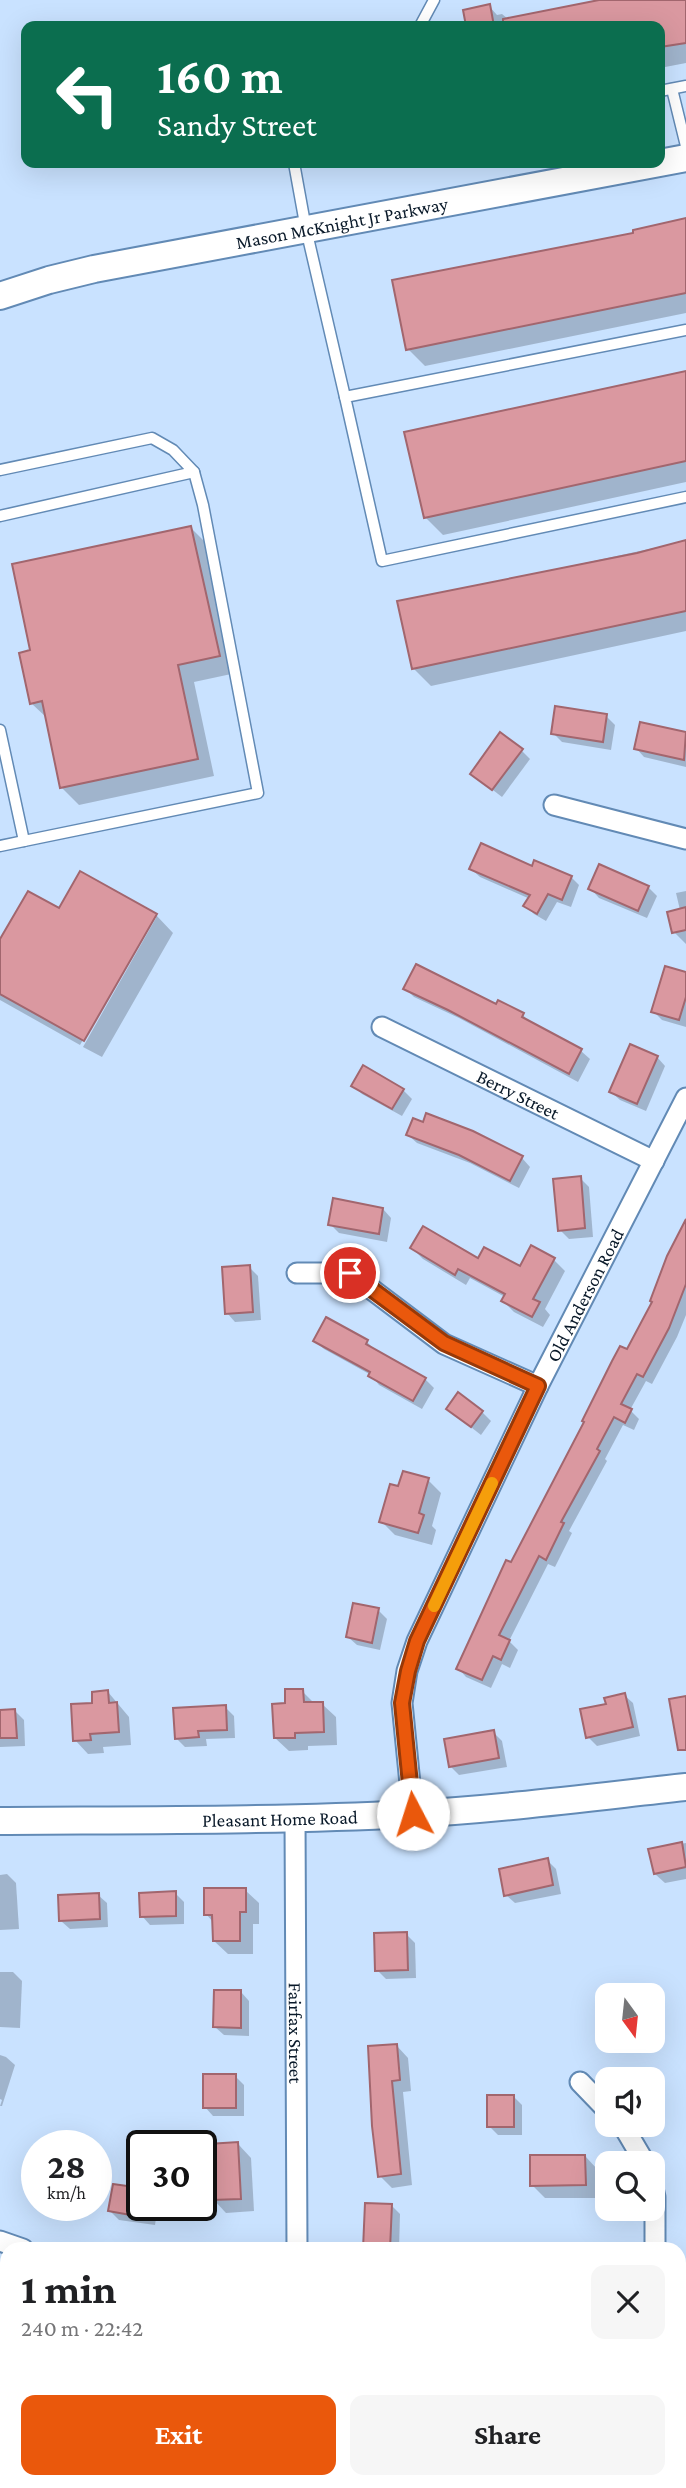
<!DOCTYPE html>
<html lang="en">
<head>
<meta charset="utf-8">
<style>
  :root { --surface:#fff; --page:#f6f6f6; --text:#202124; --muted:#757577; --accent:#ea580c }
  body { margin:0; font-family:"Crimson Pro",serif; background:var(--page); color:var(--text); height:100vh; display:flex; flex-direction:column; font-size:26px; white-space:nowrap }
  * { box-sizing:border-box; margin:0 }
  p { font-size:23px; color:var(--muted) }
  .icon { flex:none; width:38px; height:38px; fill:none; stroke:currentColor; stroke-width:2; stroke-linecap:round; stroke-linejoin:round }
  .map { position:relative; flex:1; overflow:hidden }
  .drawer { position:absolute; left:0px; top:2242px; width:686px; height:247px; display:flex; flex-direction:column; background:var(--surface); border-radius:21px 21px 0 0; box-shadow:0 7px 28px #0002 }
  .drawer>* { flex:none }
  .banner { position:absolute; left:21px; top:21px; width:644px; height:147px; border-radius:14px; box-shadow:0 7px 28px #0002; background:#0b6e4f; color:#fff; overflow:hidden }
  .needle { width:46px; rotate:165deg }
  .controls { position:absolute; left:595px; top:1983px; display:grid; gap:14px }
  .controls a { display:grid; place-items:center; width:70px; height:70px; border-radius:14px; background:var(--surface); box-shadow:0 7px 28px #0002; font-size:35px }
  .speed { position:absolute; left:21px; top:2130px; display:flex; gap:14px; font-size:35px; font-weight:700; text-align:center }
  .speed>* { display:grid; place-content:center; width:91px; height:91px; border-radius:50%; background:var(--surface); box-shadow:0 7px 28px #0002; line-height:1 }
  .speed small { font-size:18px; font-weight:400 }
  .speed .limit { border:4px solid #111; border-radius:10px; background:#fff; color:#111 }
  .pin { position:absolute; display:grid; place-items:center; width:60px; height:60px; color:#fff; margin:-30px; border:4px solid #fff; border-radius:50%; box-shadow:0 2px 7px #0007 }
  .me { position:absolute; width:77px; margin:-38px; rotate:355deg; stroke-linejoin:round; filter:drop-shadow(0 0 5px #0008) }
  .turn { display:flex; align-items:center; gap:24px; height:147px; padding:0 21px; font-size:32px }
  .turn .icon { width:91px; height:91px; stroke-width:2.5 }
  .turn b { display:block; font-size:49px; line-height:60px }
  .round { display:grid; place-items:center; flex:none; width:74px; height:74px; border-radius:14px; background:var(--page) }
  .summary { display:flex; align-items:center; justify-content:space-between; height:119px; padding:0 21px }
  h1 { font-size:42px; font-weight:700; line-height:52px }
  .action { display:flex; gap:14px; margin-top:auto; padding:14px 21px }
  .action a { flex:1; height:80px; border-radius:14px; background:var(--accent); color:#fff; font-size:28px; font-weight:700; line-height:80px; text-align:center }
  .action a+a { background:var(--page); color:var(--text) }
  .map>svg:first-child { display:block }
  .shadow { fill:#0003 }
  .building { fill:#da98a0; stroke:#a2666e; stroke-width:2 }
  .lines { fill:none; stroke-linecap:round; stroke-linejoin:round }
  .lane-casing { stroke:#628ab5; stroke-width:13 }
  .street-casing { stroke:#628ab5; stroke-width:23 }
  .secondary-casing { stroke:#628ab5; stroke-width:30 }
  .lane { stroke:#fff; stroke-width:10 }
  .street { stroke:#fff; stroke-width:19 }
  .secondary { stroke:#fff; stroke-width:26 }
  .route-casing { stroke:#983908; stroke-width:18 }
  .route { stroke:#ea580c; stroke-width:12 }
  .slow { stroke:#f59e0b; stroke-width:12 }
  .labels { text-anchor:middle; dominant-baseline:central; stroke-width:5; stroke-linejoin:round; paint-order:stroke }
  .street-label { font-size:19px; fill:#091929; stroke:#e5eef7 }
</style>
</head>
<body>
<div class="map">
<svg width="686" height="2488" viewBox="0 0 686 2488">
  <rect width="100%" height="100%" fill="#c9e2ff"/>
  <g class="shadow">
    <polygon points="609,0 686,0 686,63 660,68 660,26 468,26 465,11 489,6 497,15 502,14 508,19"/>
    <polygon points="686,220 686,313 425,366 408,349 635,234"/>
    <polygon points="686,373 686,482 443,535 425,517"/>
    <polygon points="191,528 208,545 236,673 194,682 214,776 79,805 62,788 47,718 31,703 32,651"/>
    <polygon points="686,541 686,631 431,686 413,668 400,603"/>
    <polygon points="606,716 615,725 611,750 562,742 553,733"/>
    <polygon points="641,724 686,734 686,767 644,757 636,748"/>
    <polygon points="521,750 530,759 502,797 472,774"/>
    <polygon points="532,868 571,877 579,885 571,907 557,902 546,921 534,914 526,906 530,899 480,877 471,869"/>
    <polygon points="648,887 657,896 647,918 599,898 591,889"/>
    <polygon points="686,891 686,944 674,932 680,910 676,893"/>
    <polygon points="59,910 156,915 173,933 102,1057 83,1047 156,918 152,918 80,1045 0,1000 0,943"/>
    <polygon points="686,973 686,1027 662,1020 653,1011"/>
    <polygon points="405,988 496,1007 523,1015 531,1024 581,1051 590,1059 578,1082 459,1018 414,997"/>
    <polygon points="657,1057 665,1066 646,1111 620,1100 611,1092"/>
    <polygon points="353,1085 403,1090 412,1099 402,1116 362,1094"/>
    <polygon points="408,1135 522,1158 530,1167 519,1188 470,1163 417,1143"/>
    <polygon points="580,1178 589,1187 593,1237 569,1239 560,1230"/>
    <polygon points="383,1209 391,1218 387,1242 339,1233 330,1224"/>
    <polygon points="686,1222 686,1315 677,1337 652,1384 646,1381 630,1410 639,1419 634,1430 623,1425 605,1459 607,1461 569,1531 572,1533 555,1567 548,1564 509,1641 518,1650 510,1668 502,1664 491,1688 466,1677 458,1668 654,1303"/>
    <polygon points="412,1248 521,1268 532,1248 554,1260 565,1271 545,1309 550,1315 543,1327 514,1312 503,1301 505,1297 470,1278 466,1285 423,1259"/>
    <polygon points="249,1267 258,1276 261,1320 235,1322 227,1313"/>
    <polygon points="315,1341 367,1342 375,1350 425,1379 434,1388 422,1409 379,1385 371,1375 324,1349"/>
    <polygon points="448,1409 482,1412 491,1421 481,1435"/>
    <polygon points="428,1480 441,1493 432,1526 436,1530 432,1545 395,1535 381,1521 400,1488"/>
    <polygon points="378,1610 387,1619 380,1650 357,1645 348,1637"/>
    <polygon points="302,1691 315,1704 322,1704 336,1717 337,1745 308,1746 308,1750 289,1751 275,1738 287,1705"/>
    <polygon points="108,1692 129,1717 131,1745 103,1747 104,1753 88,1754 75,1740 94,1704"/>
    <polygon points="624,1695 633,1703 640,1736 597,1746 588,1737 608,1705"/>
    <polygon points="225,1707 234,1716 235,1738 206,1739 207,1746 185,1747 176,1738"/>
    <polygon points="15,1711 24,1720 25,1746 0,1747 0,1712"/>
    <polygon points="493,1732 502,1741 507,1767 459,1775 450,1766"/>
    <polygon points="686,1843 686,1879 665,1883 655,1874 680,1844"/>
    <polygon points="547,1860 556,1869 561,1894 515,1903 506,1895"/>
    <polygon points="7,1874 16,1883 19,1929 0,1930 0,1875"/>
    <polygon points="245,1890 259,1903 259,1924 253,1924 253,1954 228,1954 214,1941 214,1923 206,1914"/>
    <polygon points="175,1893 184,1902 184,1924 150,1925 142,1916"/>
    <polygon points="98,1895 107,1903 108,1927 70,1929 61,1921"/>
    <polygon points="406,1934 415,1943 416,1978 386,1979 377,1970"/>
    <polygon points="0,1972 13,1972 22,1981 20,2028 0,2027"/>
    <polygon points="241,1992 249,2001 249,2036 224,2035 215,2027"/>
    <polygon points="397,2046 408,2058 411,2091 403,2092 412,2185 392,2188 380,2176 373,2126"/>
    <polygon points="0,2055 6,2057 15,2065 2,2106 0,2106 2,2100 0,2099"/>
    <polygon points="235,2076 244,2085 244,2116 213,2116 205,2107"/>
    <polygon points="513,2096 522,2105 522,2135 498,2135 489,2126"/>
    <polygon points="238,2144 251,2158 254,2211 226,2213 213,2199"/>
    <polygon points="585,2156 598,2170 598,2198 545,2198 532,2185"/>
    <polygon points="29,2166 37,2167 37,2199 27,2190"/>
    <polygon points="142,2205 158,2205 155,2225 119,2220 110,2211"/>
    <polygon points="391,2205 400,2214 399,2249 365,2249"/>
    <polygon points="0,2309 7,2314 7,2330 2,2342 0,2341"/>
    <polygon points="7,2408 7,2437 0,2431 0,2420"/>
    <polygon points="686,2473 686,2488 530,2488 530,2485 553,2482 679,2482 679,2474"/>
    <polygon points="225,2482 268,2482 268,2488 226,2488"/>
    <polygon points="393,2482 400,2488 383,2488"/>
  </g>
  <g class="building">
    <polygon points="599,0 686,0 686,43 660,47 660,26 503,26 503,19"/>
    <polygon points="490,4 494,26 466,26 463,10"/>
    <polygon points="686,218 686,293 406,350 392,280 633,233 633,230"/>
    <polygon points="686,371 686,461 424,518 404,432"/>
    <polygon points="191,526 220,656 178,665 198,759 60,788 42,701 30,704 19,653 30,650 12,564"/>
    <polygon points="686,540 686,611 412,669 397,601 637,553"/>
    <polygon points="555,706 607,714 603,742 551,734"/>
    <polygon points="640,722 686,732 684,760 634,749"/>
    <polygon points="500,732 523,749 492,790 470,774"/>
    <polygon points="481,843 532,866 534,860 572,876 562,900 548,894 537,914 523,906 530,895 469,869"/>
    <polygon points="599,864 649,886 638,911 588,889"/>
    <polygon points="80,871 157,914 84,1041 0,994 0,939 28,891 59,908"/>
    <polygon points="686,907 686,930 672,933 667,912"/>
    <polygon points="416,964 496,1004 498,1000 524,1013 522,1017 582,1049 569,1074 448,1010 403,989"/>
    <polygon points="665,966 686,972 686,997 679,1020 651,1012"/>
    <polygon points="630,1044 658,1056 637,1104 609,1092"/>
    <polygon points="363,1065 404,1089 392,1109 351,1086"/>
    <polygon points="426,1113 473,1131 523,1156 510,1181 459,1155 406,1135 413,1118 423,1122"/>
    <polygon points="581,1176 585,1228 558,1231 553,1179"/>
    <polygon points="333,1198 383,1208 379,1234 328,1225"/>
    <polygon points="686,1219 686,1284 669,1328 643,1377 637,1374 621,1404 632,1409 625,1423 614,1417 597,1449 600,1451 561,1522 564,1523 546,1560 539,1556 499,1635 510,1640 501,1660 493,1656 482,1680 456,1669 506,1560 511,1562 584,1422 582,1421 612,1361 620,1346 627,1349 652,1302 650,1301 667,1256"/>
    <polygon points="423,1226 478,1258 484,1247 520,1266 531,1245 555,1258 533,1299 540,1302 532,1317 501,1301 505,1294 458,1269 455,1275 410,1248"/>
    <polygon points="250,1265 253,1312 225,1314 222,1267"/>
    <polygon points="326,1317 368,1340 366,1344 426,1378 413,1401 368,1376 370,1372 313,1341"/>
    <polygon points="458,1392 483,1411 471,1427 446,1409"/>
    <polygon points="403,1471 429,1478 419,1513 424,1515 418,1533 379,1522 390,1484 398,1486"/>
    <polygon points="353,1603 379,1608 372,1643 346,1637"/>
    <polygon points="285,1689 303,1689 304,1702 323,1702 324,1732 295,1733 295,1738 274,1738 272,1704 285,1703"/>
    <polygon points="108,1690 109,1703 117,1702 119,1732 90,1734 91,1740 73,1741 71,1704 92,1703 92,1692"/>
    <polygon points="625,1693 633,1727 586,1738 580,1709 606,1704 604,1698"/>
    <polygon points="686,1696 686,1750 678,1750 669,1699"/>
    <polygon points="226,1705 227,1730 198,1731 199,1737 175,1739 173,1708"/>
    <polygon points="15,1709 17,1738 0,1738 0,1710"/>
    <polygon points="494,1730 499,1758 449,1767 444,1739"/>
    <polygon points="682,1842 686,1867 654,1874 648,1849"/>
    <polygon points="548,1858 553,1885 504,1896 499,1869"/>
    <polygon points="204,1888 246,1888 246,1912 240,1912 240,1941 213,1941 212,1915 204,1915"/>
    <polygon points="176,1891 176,1916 140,1917 139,1893"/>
    <polygon points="99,1893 100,1919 59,1921 58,1895"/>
    <polygon points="407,1932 408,1970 375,1971 374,1933"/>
    <polygon points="214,1990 241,1990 241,2028 213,2027"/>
    <polygon points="397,2044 400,2080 392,2081 401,2174 378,2177 372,2126 368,2046"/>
    <rect x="203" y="2074" width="33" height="34"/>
    <rect x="487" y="2095" width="27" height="32"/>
    <polygon points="238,2142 241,2199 211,2200 208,2144"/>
    <polygon points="530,2155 585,2155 586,2185 530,2186"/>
    <polygon points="113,2184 142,2188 142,2217 108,2211"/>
    <polygon points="365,2203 392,2204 390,2249 363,2249"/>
  </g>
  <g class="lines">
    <g class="lane-casing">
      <g id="lane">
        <polyline points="420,26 434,0"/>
        <polyline points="672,89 686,146"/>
        <polyline points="660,91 686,86"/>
        <polyline points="294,163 306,229 345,397"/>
        <polyline points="686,330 345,397 382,561 686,497"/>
        <polyline points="0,470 152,438 173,450 194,472 203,505 258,793 24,841 0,730"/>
        <polyline points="0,516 194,472"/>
        <polyline points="0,846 24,841"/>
      </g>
    </g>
    <g class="street-casing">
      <g id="street">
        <polyline points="554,805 686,839"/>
        <path id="s1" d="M382,1027l272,134"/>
        <polyline points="297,1273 350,1273 444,1344 538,1386"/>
        <path id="s2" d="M413,1814l-11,-111 5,-32 10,-30 121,-255 148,-288"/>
        <path id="s3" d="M295,1818l2,431"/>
        <polyline points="580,2082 607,2110"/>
        <polyline points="622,2124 645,2163"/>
        <polyline points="653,2188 655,2197 655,2249"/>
        <polyline points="0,2241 23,2249"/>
        <polyline points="679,2335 686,2336"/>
        <polyline points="319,2482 320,2488"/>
      </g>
    </g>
    <g class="secondary-casing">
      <g id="secondary">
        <path id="s4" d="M0,296l49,-16 45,-11 592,-111"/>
        <path id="s5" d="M0,1821c137,-1 274,0 410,-7 92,-5 184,-17 276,-27"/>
      </g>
    </g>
    <use href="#lane" class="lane"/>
    <use href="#street" class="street"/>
    <use href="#secondary" class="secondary"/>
  </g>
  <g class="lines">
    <g class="route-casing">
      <polyline id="route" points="350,1273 444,1343 538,1386 417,1641 408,1671 402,1703 413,1814"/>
    </g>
    <use href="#route" class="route"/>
    <polyline class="slow" points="434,1606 492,1483"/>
  </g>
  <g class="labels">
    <g class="street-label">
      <text stroke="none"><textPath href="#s4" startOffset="350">Mason McKnight Jr Parkway</textPath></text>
      <text stroke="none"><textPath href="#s1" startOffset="152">Berry Street</textPath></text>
      <text stroke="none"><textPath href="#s2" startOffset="560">Old Anderson Road</textPath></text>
      <text stroke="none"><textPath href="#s5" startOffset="280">Pleasant Home Road</textPath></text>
      <text stroke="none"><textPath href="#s3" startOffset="215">Fairfax Street</textPath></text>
    </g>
  </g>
</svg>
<div class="controls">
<a><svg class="needle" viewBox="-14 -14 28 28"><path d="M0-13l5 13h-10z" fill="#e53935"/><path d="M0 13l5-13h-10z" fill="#757577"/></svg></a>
<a><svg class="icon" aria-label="sound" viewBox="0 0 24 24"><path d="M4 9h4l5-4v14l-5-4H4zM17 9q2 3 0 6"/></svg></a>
<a><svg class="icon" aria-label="search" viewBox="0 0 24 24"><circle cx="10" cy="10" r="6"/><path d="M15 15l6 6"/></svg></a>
</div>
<div class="speed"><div>28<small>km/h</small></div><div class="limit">30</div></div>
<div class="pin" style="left:350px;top:1273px;background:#d93025"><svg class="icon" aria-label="arrive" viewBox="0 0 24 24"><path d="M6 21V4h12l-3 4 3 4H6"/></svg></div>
<svg class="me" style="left:413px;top:1814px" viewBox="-20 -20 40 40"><circle r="19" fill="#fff"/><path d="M0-13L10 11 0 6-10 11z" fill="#ea580c"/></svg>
<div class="banner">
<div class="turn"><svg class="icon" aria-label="left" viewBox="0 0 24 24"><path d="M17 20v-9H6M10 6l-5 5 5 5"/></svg><div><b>160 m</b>Sandy Street</div></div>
</div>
<section class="drawer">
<div class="summary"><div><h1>1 min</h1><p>240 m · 22:42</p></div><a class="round"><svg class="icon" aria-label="close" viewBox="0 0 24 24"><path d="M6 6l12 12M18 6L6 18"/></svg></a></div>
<div class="action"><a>Exit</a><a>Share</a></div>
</section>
</div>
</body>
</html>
